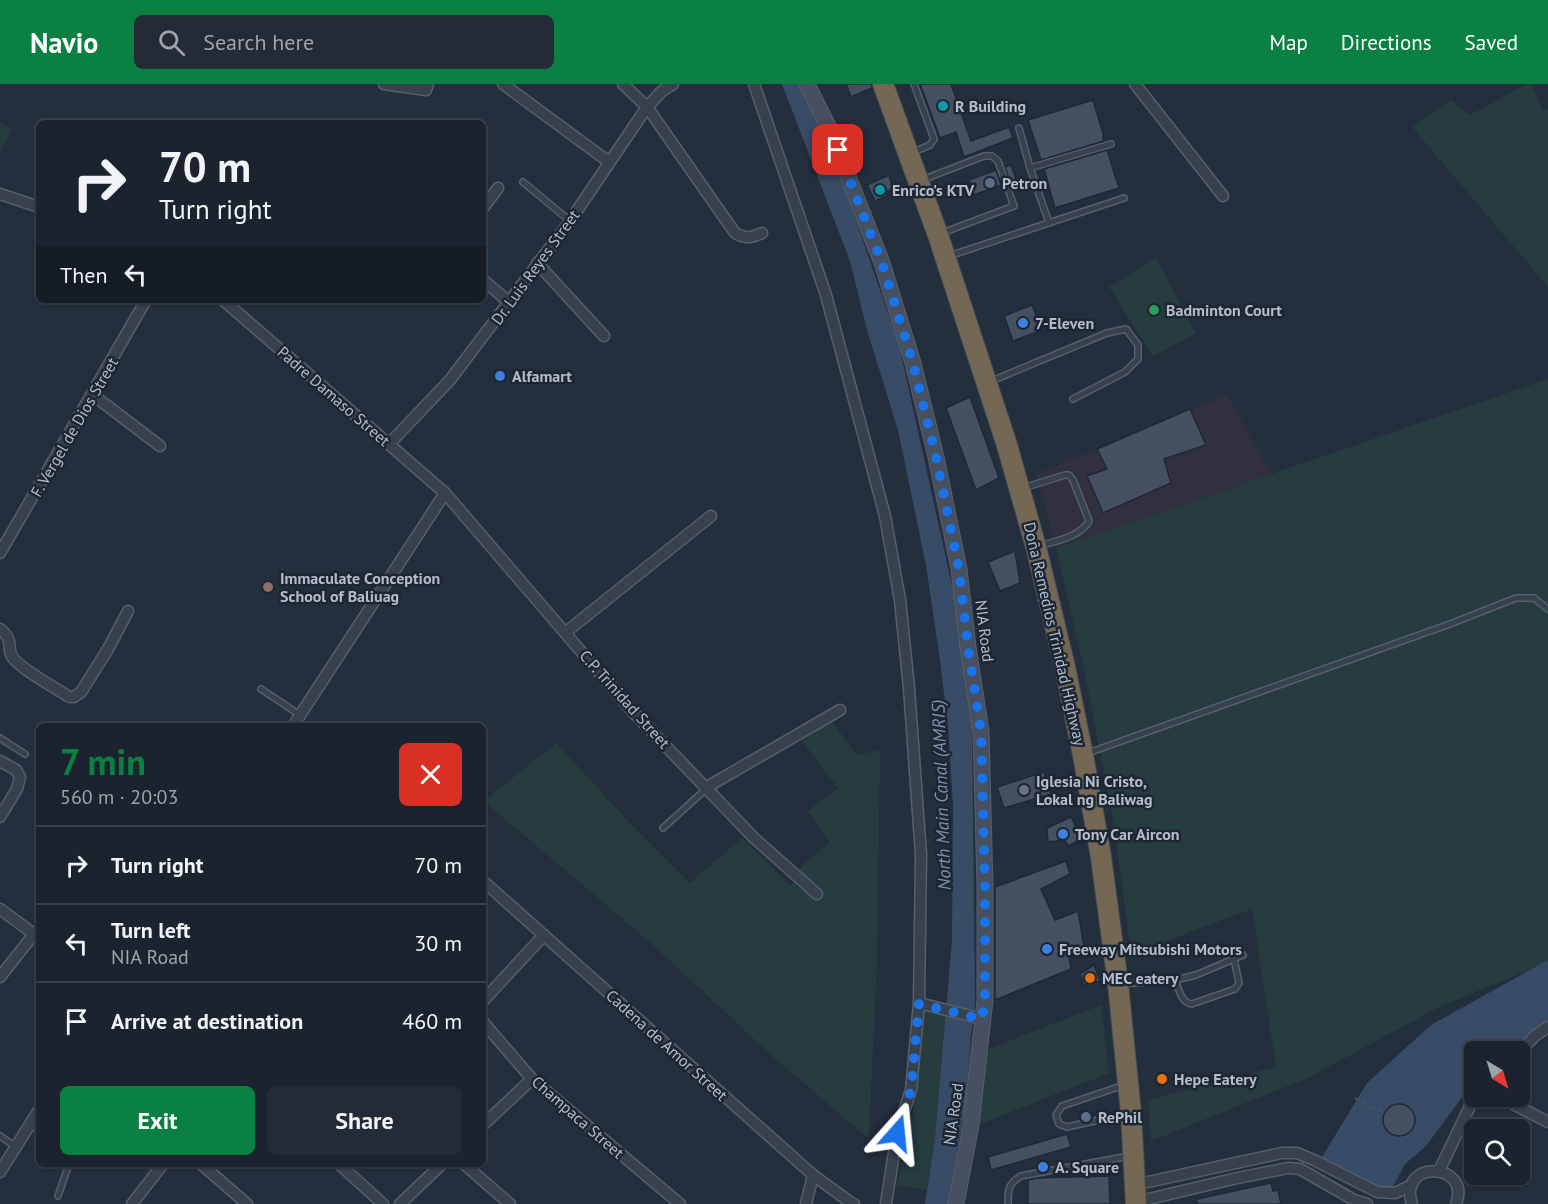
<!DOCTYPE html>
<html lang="en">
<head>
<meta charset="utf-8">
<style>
  :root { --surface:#1b232e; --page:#242b36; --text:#f1f3f6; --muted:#a0a4aa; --line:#39404a; --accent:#0b8043 }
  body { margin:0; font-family:"PT Sans",sans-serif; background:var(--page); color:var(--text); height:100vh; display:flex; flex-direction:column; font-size:22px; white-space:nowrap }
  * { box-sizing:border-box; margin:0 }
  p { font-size:20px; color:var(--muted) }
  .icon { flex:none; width:33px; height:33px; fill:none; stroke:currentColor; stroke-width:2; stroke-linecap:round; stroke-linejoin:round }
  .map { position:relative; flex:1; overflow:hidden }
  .details { position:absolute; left:36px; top:639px; width:450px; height:444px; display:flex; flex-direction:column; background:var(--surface); border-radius:9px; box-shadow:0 2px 4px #0004,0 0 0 2px var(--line) }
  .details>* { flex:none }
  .hud { position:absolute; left:36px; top:36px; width:450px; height:183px; border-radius:9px; box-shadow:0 2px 4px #0004,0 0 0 2px var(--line); background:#1b232e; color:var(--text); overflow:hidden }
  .needle { width:39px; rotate:142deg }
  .controls { position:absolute; left:1464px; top:957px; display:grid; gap:12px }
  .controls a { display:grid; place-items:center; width:66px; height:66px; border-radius:9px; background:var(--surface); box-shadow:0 2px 4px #0004,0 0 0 2px var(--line); font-size:30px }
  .pin { position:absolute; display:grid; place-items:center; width:51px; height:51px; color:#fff; margin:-26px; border-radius:12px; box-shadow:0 3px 9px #0006 }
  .me { position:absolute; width:66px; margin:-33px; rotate:18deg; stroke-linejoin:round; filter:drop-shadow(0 0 4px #0008) }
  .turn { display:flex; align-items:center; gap:21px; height:126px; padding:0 24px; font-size:27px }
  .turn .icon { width:78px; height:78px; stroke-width:2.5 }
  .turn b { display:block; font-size:42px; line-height:51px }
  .then { display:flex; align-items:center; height:57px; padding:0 24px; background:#0003; gap:12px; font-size:22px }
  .round { display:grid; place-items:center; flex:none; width:63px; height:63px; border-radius:9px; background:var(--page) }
  .headline { display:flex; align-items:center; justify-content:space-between; height:102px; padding:0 24px }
  h1 { font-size:36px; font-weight:700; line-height:45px; color:var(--accent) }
  .cta { display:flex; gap:12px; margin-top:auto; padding:12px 24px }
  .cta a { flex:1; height:69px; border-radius:9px; background:var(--accent); color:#fff; font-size:24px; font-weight:700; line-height:69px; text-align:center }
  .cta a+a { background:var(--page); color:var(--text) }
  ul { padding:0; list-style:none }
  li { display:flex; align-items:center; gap:18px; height:78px; padding:0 24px; border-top:2px solid var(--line) }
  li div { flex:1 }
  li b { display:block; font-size:22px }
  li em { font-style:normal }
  header { display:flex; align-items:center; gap:36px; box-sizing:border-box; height:84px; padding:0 30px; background:var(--accent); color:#fff }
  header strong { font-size:28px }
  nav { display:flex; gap:33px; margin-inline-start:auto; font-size:21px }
  .search { width:420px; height:54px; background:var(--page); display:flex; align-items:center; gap:15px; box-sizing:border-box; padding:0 21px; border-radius:9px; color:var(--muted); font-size:22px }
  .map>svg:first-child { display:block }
  .medical { fill:#32303f }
  .green { fill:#263c3f }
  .water { fill:#394c67 }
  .building { fill:#455162; stroke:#1f2835; stroke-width:1.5 }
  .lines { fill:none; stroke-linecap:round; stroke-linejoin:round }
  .lane-casing { stroke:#565f6c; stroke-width:8 }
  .street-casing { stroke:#565f6c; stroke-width:13 }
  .secondary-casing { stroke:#565f6c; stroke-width:17 }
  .highway-casing { stroke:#434c59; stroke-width:22 }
  .path { stroke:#44595c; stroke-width:2; stroke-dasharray:4.5 4.5; stroke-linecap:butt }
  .lane { stroke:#38414e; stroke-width:5 }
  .street { stroke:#38414e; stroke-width:10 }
  .secondary { stroke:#465061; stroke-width:15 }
  .highway { stroke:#746855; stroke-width:20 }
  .route { stroke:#1a73e8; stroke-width:10; stroke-dasharray:0 18 }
  .culture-dot { fill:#0f9aa8; stroke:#1d2633; stroke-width:2 }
  .service-dot { fill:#5c6f8a; stroke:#1d2633; stroke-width:2 }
  .leisure-dot { fill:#2e9e5b; stroke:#1d2633; stroke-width:2 }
  .shop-dot { fill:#3f7fe0; stroke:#1d2633; stroke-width:2 }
  .education-dot { fill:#8d6e63; stroke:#1d2633; stroke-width:2 }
  .worship-dot { fill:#6b7280; stroke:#1d2633; stroke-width:2 }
  .food-dot { fill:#e8710a; stroke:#1d2633; stroke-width:2 }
  .labels { text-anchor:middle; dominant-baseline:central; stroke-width:5; stroke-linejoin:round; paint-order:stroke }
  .poi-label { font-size:16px; font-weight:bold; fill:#b4bcc9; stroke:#1d2633; text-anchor:start }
  .street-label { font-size:16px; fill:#b4bcc9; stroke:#1d2633 }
  .water-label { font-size:18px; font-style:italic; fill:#7c92b1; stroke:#1d2633 }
</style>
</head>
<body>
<header>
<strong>Navio</strong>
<div class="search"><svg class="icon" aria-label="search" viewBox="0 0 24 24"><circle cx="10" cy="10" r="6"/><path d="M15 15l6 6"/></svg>Search here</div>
<nav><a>Map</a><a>Directions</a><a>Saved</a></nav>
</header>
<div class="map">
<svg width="1548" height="1120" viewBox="0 0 1548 1120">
  <rect width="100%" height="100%" fill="#242f3e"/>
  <polygon class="medical" points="1227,311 1271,390 1056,464 1036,390"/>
  <g class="green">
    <polygon points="1527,0 1532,0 1543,27 1548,25 1548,203 1412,43 1451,16 1470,31"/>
    <polygon points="0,39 12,45 0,71"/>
    <polygon points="1156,174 1196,249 1153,272 1109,203"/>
    <polygon points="1548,295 1548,878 1437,924 1308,994 1151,1057 1148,1016 1276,983 1252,825 1131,870 1113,734 1084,585 1056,464"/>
    <polygon points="832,637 856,671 880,666 877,875 869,1055 770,970 653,861 484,717 556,659 629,738 690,799 742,754 791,802 801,783 830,758 808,727 838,704 802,657"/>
    <polygon points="1101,921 1109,989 978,1041 986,966"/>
    <polygon points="923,926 946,931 935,1054 927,1106 897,1101 911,1041 916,1009"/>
  </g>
  <g class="water">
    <polygon points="782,0 801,0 834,73 899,261 955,515 972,639 975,921 971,951 966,1017 950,1107 949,1120 925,1120 935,1054 952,856 953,720 948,642 940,576 926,481 898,346 867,246 850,177"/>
    <polygon points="1548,876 1548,936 1508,967 1474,968 1474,997 1426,1062 1405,1080 1390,1108 1372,1103 1322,1073 1367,999 1431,941"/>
  </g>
  <g class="building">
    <polygon points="846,0 871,0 872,4 851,13"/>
    <polygon points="920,0 951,0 971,57 1009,43 1013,54 964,73 956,48 940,54"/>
    <polygon points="1093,16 1104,53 1103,53 1104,57 1041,76 1028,36"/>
    <polygon points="1107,66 1119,104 1055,124 1044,85"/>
    <polygon points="1011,81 1016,95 1010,98 1005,83"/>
    <polygon points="996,86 1001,101 974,111 969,96"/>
    <polygon points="889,91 893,105 887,107 887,112 875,117 867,101"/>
    <polygon points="1032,221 1042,246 1013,257 1004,232"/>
    <polygon points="970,313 999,394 976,406 946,324"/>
    <polygon points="1190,325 1206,361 1164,375 1171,399 1103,429 1087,392 1107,385 1097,365"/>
    <polygon points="1015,467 1020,499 1000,507 988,478"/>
    <polygon points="1044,688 1051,710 1004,724 997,703"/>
    <polygon points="1071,733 1082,755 1068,762 1065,756 1048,758 1047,744"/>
    <polygon points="1066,777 1070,790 1041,805 1055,836 1078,827 1085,868 1069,870 1071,885 995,916 995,803"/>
    <polygon points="1094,881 1100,897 1084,901 1080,890"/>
    <polygon points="1157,988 1168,990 1166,1001 1157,1002"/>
    <circle cx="1399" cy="1036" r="16"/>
    <polygon points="1067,1050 1071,1063 991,1086 988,1073"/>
    <polygon points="1109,1092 1110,1120 1028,1120 1028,1096 1037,1094"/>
    <polygon points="1271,1099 1273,1107 1278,1106 1281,1120 1197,1120 1197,1115"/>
  </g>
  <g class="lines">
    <g class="lane-casing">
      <g id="lane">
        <polyline points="1019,44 1030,84 1049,139"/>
        <polyline points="911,69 930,61 934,55 914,0"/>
        <polyline points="1030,84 1111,60"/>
        <polyline points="922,96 984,72 992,72 998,77 1014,122 942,149"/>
        <polyline points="523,98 570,137"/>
        <polyline points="949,172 1124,114"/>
        <polyline points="989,298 1107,249 1126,245 1138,261 1138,275 1125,288 1073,315"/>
        <path d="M1023,404l42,-13h4l4,5 16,41c-9,16 -33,20 -50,25"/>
        <polyline points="261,605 300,631"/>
        <polyline points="0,654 25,670"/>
        <polyline points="1088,669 1450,540 1516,514 1534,514 1548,525"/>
        <polyline points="663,744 706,705"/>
        <path d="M1175,896c4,9 6,23 17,24l43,-15 4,-6 -5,-24"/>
        <polyline points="1121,900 1175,896 1196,891 1243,871"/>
        <polyline points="1124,1001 1062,1022 1056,1031 1059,1040 1067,1043 1127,1030"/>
        <polyline points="30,1040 39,1047"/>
        <polyline points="0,1052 15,1062"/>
        <polyline points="58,1112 69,1080"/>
        <path d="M1008,1120c0,-15 0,-20 13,-28l108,-20"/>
      </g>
    </g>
    <g class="street-casing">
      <g id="street">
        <polyline points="384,0 426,6 428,0"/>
        <polyline points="503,0 609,78"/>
        <path d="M623,0l24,23 88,126c11,6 16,5 27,0"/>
        <polyline points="754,0 826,211 885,432 900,516 909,604 921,771 919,919 911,1006 897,1049 886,1120"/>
        <polyline points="1135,0 1223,112"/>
        <polyline points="0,110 39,123"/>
        <polyline points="483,124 498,104"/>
        <polyline points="537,179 604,252"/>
        <polyline points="483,196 509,218"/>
        <polyline points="223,216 445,409 633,628 754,754 817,810"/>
        <polyline points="93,311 160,362"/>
        <polyline points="389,360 450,296 570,137 647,23 662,7 673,0"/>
        <polyline points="0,469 146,216"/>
        <path d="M0,545c16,13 5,18 13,29 9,12 43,30 56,39h5l7,-5 27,-43 20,-38"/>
        <polyline points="566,548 711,432"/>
        <polyline points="293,642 445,409"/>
        <polyline points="0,677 16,686 20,693 17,705 0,733"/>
        <polyline points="707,703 840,626"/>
        <polyline points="483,797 813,1091 850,1118 854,1120"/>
        <polyline points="0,825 38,853"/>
        <polyline points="0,893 34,850"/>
        <polyline points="483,917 544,851"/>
        <polyline points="919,919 983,935"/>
        <polyline points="483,938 532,995 680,1120"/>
        <polyline points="1519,968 1536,951 1548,943"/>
        <polyline points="1504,1012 1515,1021 1548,1038"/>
        <polyline points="483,1041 532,995"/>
        <polyline points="201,1080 247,1120"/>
        <polyline points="339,1080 383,1120"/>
        <polyline points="464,1080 510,1120"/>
        <polyline points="1439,1087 1471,1020 1477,1012"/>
        <polyline points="0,1088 39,1026"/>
        <polyline points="1134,1101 1282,1069 1297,1069 1314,1076 1377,1108 1395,1109 1412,1101"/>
        <polyline points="1136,1118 1233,1095 1288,1084 1300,1085 1354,1116 1367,1120"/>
        <polyline points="132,1120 163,1080"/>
        <polyline points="400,1120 442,1080"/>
        <polyline points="806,1120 813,1091"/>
        <path d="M1412,1120c-15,-45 60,-42 44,0"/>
      </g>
    </g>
    <g class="secondary-casing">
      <polyline id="secondary" points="807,0 829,44 882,179 913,279 936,373 959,485 968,563 981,647 985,803 985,916 971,1041 956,1120"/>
    </g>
    <g class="highway-casing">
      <polyline id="highway" points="883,0 938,151 1006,358 1036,463 1065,583 1083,671 1101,773 1118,900 1131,1029 1136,1120"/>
    </g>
    <polyline class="path" points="1355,1014 1385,1029"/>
    <use href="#lane" class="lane"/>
    <use href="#street" class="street"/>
    <use href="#secondary" class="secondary"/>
    <use href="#highway" class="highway"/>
  </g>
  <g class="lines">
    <polyline class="route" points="838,66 882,179 913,279 936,373 959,485 968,563 981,647 985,803 985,916 982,935 919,920 911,1006 897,1049"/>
  </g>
  <g class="culture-dot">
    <circle cx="943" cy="22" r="6"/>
    <circle cx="880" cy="106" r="6"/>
  </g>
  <g class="service-dot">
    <circle cx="990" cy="99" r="6"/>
    <circle cx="1086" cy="1033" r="6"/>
  </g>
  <circle class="leisure-dot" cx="1154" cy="226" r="6"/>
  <g class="shop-dot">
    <circle cx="1023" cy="239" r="6"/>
    <circle cx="500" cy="292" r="6"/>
    <circle cx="1063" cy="750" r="6"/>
    <circle cx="1047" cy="865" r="6"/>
    <circle cx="1043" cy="1083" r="6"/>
  </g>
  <circle class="education-dot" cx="268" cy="503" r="6"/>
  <circle class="worship-dot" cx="1024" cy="706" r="6"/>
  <g class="food-dot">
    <circle cx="1090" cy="894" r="6"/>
    <circle cx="1162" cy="995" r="6"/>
  </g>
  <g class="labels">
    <g class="poi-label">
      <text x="955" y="22">R Building</text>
      <text x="1002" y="99">Petron</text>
      <text x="892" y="106">Enrico's KTV</text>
      <text x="1166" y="226">Badminton Court</text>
      <text x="1035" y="239">7-Eleven</text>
      <text x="512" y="292">Alfamart</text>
      <text x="280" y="494">Immaculate Conception<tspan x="280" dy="18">School of Baliuag</tspan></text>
      <text x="1036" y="697">Iglesia Ni Cristo,<tspan x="1036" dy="18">Lokal ng Baliwag</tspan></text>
      <text x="1075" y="750">Tony Car Aircon</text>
      <text x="1059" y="865">Freeway Mitsubishi Motors</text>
      <text x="1102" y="894">MEC eatery</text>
      <text x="1174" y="995">Hepe Eatery</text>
      <text x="1098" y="1033">RePhil</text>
      <text x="1055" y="1083">A. Square</text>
    </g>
    <g class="street-label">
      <text transform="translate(535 183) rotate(-54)">Dr. Luis Reyes Street</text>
      <text transform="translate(334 312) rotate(41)">Padre Damaso Street</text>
      <text transform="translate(74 343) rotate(-60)">F. Vergel de Dios Street</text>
      <text transform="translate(985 547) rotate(83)">NIA Road</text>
      <text transform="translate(1055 550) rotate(77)">Doña Remedios Trinidad Highway</text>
      <text transform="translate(625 615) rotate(48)">C.P. Trinidad Street</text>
      <text transform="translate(667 961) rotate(42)">Cadena de Amor Street</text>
      <text transform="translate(953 1030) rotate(-82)">NIA Road</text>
      <text transform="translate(578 1033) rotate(41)">Champaca Street</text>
    </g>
    <g class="water-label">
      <text transform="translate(941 711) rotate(-92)">North Main Canal (AMRIS)</text>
    </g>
  </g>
</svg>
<div class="controls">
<a><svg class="needle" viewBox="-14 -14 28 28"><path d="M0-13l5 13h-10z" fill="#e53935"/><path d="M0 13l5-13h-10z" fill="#a0a4aa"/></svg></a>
<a><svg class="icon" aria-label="search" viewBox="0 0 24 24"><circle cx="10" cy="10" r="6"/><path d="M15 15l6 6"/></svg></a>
</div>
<div class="pin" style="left:838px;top:66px;background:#d93025"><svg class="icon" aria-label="arrive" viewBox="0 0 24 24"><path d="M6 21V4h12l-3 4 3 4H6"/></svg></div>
<svg class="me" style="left:897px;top:1049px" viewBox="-20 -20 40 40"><path d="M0-17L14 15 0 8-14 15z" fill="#1a73e8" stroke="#fff" stroke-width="4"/></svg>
<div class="hud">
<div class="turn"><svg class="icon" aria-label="right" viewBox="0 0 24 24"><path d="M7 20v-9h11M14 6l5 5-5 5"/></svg><div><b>70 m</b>Turn right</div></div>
<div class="then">Then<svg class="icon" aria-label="left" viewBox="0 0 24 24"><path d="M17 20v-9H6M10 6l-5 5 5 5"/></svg></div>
</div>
<section class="details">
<div class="headline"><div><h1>7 min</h1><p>560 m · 20:03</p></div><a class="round" style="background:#d93025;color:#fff"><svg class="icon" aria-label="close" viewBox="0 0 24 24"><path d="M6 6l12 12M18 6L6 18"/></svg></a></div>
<ul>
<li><svg class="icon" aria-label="right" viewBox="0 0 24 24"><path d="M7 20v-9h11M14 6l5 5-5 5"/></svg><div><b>Turn right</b></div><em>70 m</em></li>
<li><svg class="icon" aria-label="left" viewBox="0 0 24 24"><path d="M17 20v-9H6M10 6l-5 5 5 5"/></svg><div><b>Turn left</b><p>NIA Road</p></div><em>30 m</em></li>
<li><svg class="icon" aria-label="arrive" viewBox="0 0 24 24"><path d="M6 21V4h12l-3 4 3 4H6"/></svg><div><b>Arrive at destination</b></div><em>460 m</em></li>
</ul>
<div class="cta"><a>Exit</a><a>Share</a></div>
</section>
</div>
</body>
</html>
